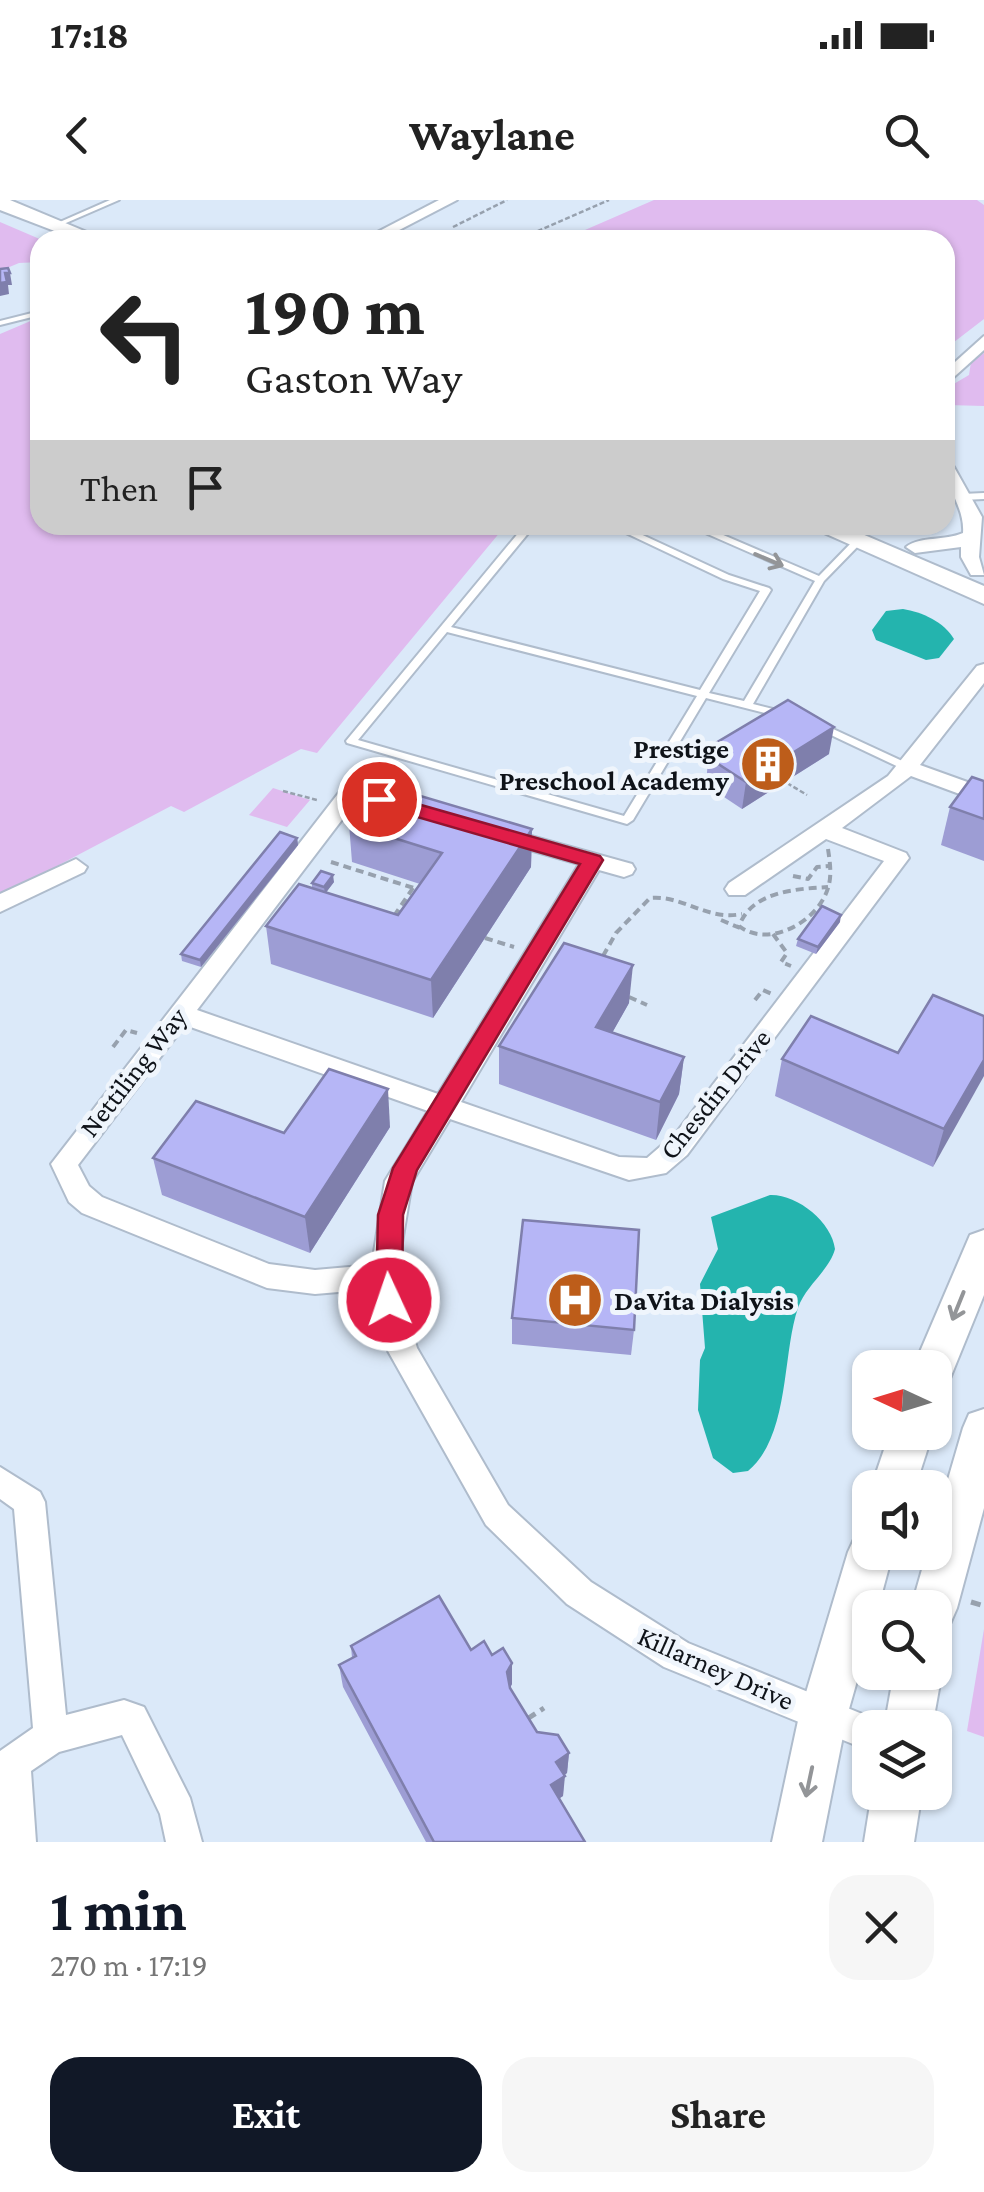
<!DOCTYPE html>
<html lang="en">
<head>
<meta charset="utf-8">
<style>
  :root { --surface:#fff; --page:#f6f6f6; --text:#222; --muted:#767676; --accent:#111827 }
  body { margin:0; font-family:"Crimson Pro",serif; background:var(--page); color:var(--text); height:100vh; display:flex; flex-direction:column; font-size:38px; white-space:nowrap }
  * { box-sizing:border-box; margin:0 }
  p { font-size:32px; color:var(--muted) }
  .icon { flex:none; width:55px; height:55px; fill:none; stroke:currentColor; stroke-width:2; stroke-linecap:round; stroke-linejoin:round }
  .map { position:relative; height:1642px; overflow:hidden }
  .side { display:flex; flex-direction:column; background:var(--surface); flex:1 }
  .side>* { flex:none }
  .top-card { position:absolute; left:30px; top:30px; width:925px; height:305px; border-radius:30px; box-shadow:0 2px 8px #0004; background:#fff; color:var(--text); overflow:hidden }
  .needle { width:65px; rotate:274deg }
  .fabs { position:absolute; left:852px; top:1150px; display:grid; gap:20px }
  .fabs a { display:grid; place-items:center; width:100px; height:100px; border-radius:20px; background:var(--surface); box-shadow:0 2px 8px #0004; font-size:50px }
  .pin { position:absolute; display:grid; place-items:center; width:85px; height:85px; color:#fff; margin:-42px; border:5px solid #fff; border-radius:50%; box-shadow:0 2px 10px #0007 }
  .me { position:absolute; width:110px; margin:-55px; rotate:357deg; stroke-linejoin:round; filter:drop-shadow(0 0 8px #0008) }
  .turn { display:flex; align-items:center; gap:35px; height:210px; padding:0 50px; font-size:45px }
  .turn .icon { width:130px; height:130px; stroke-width:2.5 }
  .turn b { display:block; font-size:70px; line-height:85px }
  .then { display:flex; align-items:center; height:95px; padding:0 50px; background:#0003; gap:20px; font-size:38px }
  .round { display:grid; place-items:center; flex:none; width:105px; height:105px; border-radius:30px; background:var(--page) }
  .overview { display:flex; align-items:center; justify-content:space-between; height:170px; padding:0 50px }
  h1 { font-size:60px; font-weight:700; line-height:75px; color:var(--accent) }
  .button { display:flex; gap:20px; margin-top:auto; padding:20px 50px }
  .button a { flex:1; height:115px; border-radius:30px; background:var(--accent); color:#fff; font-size:40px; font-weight:700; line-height:115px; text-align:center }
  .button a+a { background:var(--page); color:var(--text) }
  .status { display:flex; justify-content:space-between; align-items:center; height:70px; padding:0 50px; background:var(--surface); direction:ltr }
  .status svg { height:28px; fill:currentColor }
  header { display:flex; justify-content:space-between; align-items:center; height:130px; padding:0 50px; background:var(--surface); font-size:45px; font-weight:700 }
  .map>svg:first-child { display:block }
  .green { fill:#e0bbef }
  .water { fill:#24b4ae }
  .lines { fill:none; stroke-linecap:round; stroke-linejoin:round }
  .service-casing { stroke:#afbccc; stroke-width:4 }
  .minor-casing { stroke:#afbccc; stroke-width:4 }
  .secondary-casing { stroke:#afbccc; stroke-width:4 }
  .path-far2 { stroke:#97a1ae; stroke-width:2.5; stroke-dasharray:5 2.5; stroke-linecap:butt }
  .path-far1 { stroke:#97a1ae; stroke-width:4; stroke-dasharray:8 5; stroke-linecap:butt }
  .path { stroke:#97a1ae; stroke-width:5; stroke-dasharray:10 6; stroke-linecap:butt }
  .service { fill:#fff; fill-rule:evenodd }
  .minor { fill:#fff; fill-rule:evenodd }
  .secondary { fill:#fff; fill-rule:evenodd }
  .wall { fill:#9d9dd4 }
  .shaded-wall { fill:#7f7fac }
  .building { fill:#b6b6f6; stroke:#7f7fac; stroke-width:2.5 }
  .oneway { stroke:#939598 }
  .route { fill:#e11d48; stroke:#92132f; stroke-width:2.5 }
  .labels { text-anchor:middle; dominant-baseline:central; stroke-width:10; stroke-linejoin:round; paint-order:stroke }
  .poi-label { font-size:28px; font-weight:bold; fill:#0f1319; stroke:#eff5fc; text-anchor:end }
  .street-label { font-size:28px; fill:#0f1319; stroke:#eff5fc }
</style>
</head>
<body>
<div class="status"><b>17:18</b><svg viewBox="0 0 49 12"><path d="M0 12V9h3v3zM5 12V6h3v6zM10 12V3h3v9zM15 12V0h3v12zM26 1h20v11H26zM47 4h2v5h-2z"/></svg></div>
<header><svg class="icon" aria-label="back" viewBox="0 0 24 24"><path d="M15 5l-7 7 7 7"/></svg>Waylane<svg class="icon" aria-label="search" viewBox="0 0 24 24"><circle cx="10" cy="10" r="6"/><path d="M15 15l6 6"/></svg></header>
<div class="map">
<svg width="984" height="1642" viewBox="0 0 984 1642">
  <rect width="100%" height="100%" fill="#dbe9f9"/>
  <g class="green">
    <polygon points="654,0 977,0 984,5 984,119 945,149 945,40 562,40"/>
    <polygon points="0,22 42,40 40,62 19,63 0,71"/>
    <polygon points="40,117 40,325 506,325 317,553 301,549 184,612 171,606 0,696 0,134"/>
    <polygon points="984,153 984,206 947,205 952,185 969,175 971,162"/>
    <polygon points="273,588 310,600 287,627 249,615"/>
    <polygon points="984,1429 984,1537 967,1531"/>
  </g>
  <g class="water">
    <path d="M903,409c19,3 41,13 51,30l-15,19 -13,2 -50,-20 -4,-10 14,-19z"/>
    <path d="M770,995c27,-1 62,27 65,54 -6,22 -29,36 -37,59 -16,46 -8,128 -50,163l-15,2 -20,-15 -15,-48 2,-50 5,-12 -5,-64 18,-35 -7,-32z"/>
  </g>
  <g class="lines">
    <g class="service-casing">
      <g id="service">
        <polygon points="110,0 119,0 59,26 53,25"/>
        <polygon points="40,111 40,115 0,125 0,121"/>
        <polygon points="984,293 984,299 962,300 958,297 962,294"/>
        <path d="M525,325h10l-84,102 249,63 60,-99 -37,-12 -114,-54h12l108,50 40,13 2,2 -62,103 35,8 71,-120 -128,-56h13l119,51 35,-36h6l2,2 -38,39 -71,123 36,9v4l-4,1 -79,-20 -73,122 -6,4 -280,-81 -1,-2zM447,432l250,64 -73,120 -266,-76z"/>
        <polygon points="818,522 913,566 914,568 913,570 905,570 814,527 813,525"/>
      </g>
    </g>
    <g class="minor-casing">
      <g id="minor">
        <polygon points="439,0 457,0 380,40 362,40"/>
        <polygon points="984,136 984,150 945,185 945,171"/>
        <path d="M945,262l9,5 28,50 -3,40 5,18h-13l-10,-18v-10l-46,6 -9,-6c14,-11 39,-6 57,-14 2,-26 -18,-44 -18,-71z"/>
        <path d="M984,464v19l-64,82 64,23v15l-73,-27 -69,52 64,25 3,5 -222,297 -21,18 -37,7 -179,-61 -38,63 -12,73 3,46 14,47 91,157 83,77 97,61 194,79 3,6h-15v23l-206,-84 -97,-63 -81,-79 -98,-174 -14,-62 -59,5 -48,-6 -185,-75 -13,-11 -18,-38 293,-378 8,-2 59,17 3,5 -11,7 -46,-13 -160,210 241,84 141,-230 -88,-25 -3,-5 3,-5 8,-2 133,37 3,5 -3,5 -8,3 -25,-7 -138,232 158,55 28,1 29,-25 208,-272 -58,-22 -81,56h-16l-4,-6 4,-6 159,-107 89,-110zM185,825l243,86 -43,70 -13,84 -57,5 -46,-6 -167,-67 -13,-11 -11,-21z"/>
        <polygon points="76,659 87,667 84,672 0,712 0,694"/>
        <polygon points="0,1267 40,1292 45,1302 66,1515 124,1500 144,1507 190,1598 202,1642 166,1642 160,1614 122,1535 59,1552 31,1571 36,1642 0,1642 0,1551 33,1528 14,1309 0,1299"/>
      </g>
    </g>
    <g class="secondary-casing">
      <g id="secondary">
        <polygon points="0,0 10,0 106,40 78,40 0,10"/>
        <polygon points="806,325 841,325 984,386 984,404"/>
        <polygon points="984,1030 984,1095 949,1181 935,1186 935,1168 913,1168 970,1035"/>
        <polygon points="984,1209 984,1308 957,1408 950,1424 935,1430 935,1408 911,1408 927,1352 935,1352 935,1324 963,1228 969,1214"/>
        <polygon points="890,1232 933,1232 915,1288 871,1288"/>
        <polygon points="870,1331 870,1352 893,1352 878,1408 870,1408 870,1435 847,1516 822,1642 772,1642 799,1516 848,1352 855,1337"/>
        <polygon points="935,1456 942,1472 932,1528 884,1528 894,1472 935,1472"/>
        <polygon points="872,1592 922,1592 914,1642 864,1642"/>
      </g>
    </g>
    <g class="path-far2">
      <polyline points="453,27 507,0"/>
      <polyline points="440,40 460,30"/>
      <polyline points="517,40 609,0"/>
      <polyline points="787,583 807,595"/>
      <polyline points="283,591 317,600"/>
    </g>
    <g class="path-far1">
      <path d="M828,649c2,13 4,27 0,39 -10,34 -60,61 -89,38 13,-35 57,-37 89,-39"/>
      <polyline points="331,662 417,689"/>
      <polyline points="793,676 808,679 817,667 830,666"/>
      <polyline points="394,716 413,688"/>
      <polyline points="721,720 740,728"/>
      <polyline points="773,734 787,753 781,762 791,766"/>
      <polyline points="485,738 514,747"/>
      <path d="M603,756l13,-23 34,-35c34,-3 56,23 92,16"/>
      <polyline points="629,797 647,805"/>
      <polyline points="755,800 763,790 772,794"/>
      <polyline points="113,847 126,830 137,833"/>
    </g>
    <g class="path">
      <polyline points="971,1402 984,1406"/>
      <polyline points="527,1519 544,1508"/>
    </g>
    <use href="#service" class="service"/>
    <use href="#minor" class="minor"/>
    <use href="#secondary" class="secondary"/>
  </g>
  <g class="wall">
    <polygon points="709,547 829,554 742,609 706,585"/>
    <polygon points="984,581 984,661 941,645 950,607"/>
    <polygon points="349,624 532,629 531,667 433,818 271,764 266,726 312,688 312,683 334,682 326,692 398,715 420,684 352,662"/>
    <polygon points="297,638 298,645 201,767 182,761 181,754"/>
    <polygon points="840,722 816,754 796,746 798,739"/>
    <polygon points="629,803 612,833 684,857 679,894 656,940 499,884 499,846"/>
    <polygon points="984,816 933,967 775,896 782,859 898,853"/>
    <polygon points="390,927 310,1053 162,995 153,958 284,933"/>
    <polygon points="512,1118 634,1130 631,1155 512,1144"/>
    <polygon points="351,1446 471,1450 492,1455 512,1484 510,1488 537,1532 569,1553 567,1573 564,1575 563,1596 559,1598 585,1642 426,1642 343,1487 339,1465 352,1458"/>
  </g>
  <g class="shaded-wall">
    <polygon points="5,73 10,73 12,85 8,85 9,94 0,96 0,83"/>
    <polygon points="834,527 829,554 742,609 746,582"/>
    <polygon points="532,629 531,667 433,818 431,780"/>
    <polygon points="297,638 298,645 201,767 200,760"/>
    <polygon points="333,675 334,682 325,694 324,687"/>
    <polygon points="841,715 840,722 816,754 818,747"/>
    <polygon points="633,765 629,803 594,865 596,827"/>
    <polygon points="684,857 679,894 656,940 660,902"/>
    <polygon points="984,860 984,876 933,967 944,929"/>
    <polygon points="388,889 390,927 310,1053 305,1017"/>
    <polygon points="512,1463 512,1484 507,1493 507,1472"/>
    <polygon points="569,1553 567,1573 555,1582 556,1562"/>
    <polygon points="565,1576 563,1596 550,1605 551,1585"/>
  </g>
  <g class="building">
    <polygon points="8,68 10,73 5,73 7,82 0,83 0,69"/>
    <polygon points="788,500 834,527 746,582 709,558 709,547"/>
    <polygon points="972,577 984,581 984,619 950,607"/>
    <polygon points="380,584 532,629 431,780 266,726 299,684 398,715 442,653 349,624"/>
    <polygon points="280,632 297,638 200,760 181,754"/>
    <polygon points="321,671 333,675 324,687 312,683"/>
    <polygon points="822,706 841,715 818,747 798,739"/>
    <polygon points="564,743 633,765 596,827 684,857 660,902 499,846"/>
    <polygon points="933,795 984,816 984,860 944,929 782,859 811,816 898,853"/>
    <polygon points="329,869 388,889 305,1017 153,958 196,901 284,933"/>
    <polygon points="523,1020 639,1030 634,1130 512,1118"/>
    <polygon points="439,1396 471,1450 484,1441 492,1455 503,1448 512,1463 507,1472 510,1488 537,1532 558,1535 569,1553 556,1562 565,1576 551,1585 585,1642 434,1642 339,1465 356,1456 351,1446"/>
  </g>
  <defs><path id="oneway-shaft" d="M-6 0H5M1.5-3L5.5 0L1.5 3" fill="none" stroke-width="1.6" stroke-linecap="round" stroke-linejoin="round" transform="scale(2.5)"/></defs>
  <g class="oneway">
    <use href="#oneway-shaft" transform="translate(769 360) rotate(23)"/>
    <use href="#oneway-shaft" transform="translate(958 1106) rotate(112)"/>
    <use href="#oneway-shaft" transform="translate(809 1582) rotate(102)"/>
  </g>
  <polygon class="route" points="379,593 600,656 603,660 417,970 403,1015 402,1100 399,1108 380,1108 376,1100 378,1015 393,968 580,664 372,604 369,599"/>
  <defs>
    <g id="building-disc" transform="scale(2.875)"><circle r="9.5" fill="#bd5d1a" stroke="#eff5fc"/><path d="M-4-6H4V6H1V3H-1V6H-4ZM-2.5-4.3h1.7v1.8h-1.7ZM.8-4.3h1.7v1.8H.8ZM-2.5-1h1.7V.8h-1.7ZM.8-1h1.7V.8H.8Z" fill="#fff"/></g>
    <g id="hospital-disc" transform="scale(2.875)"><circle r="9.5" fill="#bd5d1a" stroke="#eff5fc"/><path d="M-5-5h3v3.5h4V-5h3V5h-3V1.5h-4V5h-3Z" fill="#fff"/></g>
  </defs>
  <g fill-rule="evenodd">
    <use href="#building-disc" x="768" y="564"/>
    <use href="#hospital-disc" x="575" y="1100"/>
  </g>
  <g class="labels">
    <g class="poi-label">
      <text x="729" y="548">Prestige<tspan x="729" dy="32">Preschool Academy</tspan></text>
      <text x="614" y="1100" text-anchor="start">DaVita Dialysis</text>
    </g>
    <g class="street-label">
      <text transform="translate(133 872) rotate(-52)">Nettiling Way</text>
      <text transform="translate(715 894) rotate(-51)">Chesdin Drive</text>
      <text transform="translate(716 1468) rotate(24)">Killarney Drive</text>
    </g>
  </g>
</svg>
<div class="fabs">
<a><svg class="needle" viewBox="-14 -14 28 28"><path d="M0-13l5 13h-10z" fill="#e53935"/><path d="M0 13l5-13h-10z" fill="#767676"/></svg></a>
<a><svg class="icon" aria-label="sound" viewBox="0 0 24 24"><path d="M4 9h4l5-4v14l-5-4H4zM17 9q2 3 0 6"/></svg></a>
<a><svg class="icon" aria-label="search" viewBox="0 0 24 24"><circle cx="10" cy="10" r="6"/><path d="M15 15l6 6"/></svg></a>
<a><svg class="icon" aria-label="layers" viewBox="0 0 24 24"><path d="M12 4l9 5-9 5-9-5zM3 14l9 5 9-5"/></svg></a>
</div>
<div class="pin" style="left:379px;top:599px;background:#d93025"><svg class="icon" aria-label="arrive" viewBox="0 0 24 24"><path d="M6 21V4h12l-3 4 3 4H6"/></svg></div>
<svg class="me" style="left:389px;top:1100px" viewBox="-20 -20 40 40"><circle r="17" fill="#e11d48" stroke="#fff" stroke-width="3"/><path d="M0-11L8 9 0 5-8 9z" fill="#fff"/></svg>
<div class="top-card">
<div class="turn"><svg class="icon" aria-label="left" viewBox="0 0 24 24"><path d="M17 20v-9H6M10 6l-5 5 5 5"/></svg><div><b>190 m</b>Gaston Way</div></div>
<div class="then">Then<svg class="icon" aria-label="arrive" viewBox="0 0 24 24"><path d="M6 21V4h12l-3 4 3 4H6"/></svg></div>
</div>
</div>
<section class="side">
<div class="overview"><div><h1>1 min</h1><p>270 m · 17:19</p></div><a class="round"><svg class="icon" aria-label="close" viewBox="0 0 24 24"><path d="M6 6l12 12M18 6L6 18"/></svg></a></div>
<div class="button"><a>Exit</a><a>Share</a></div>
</section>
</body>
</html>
